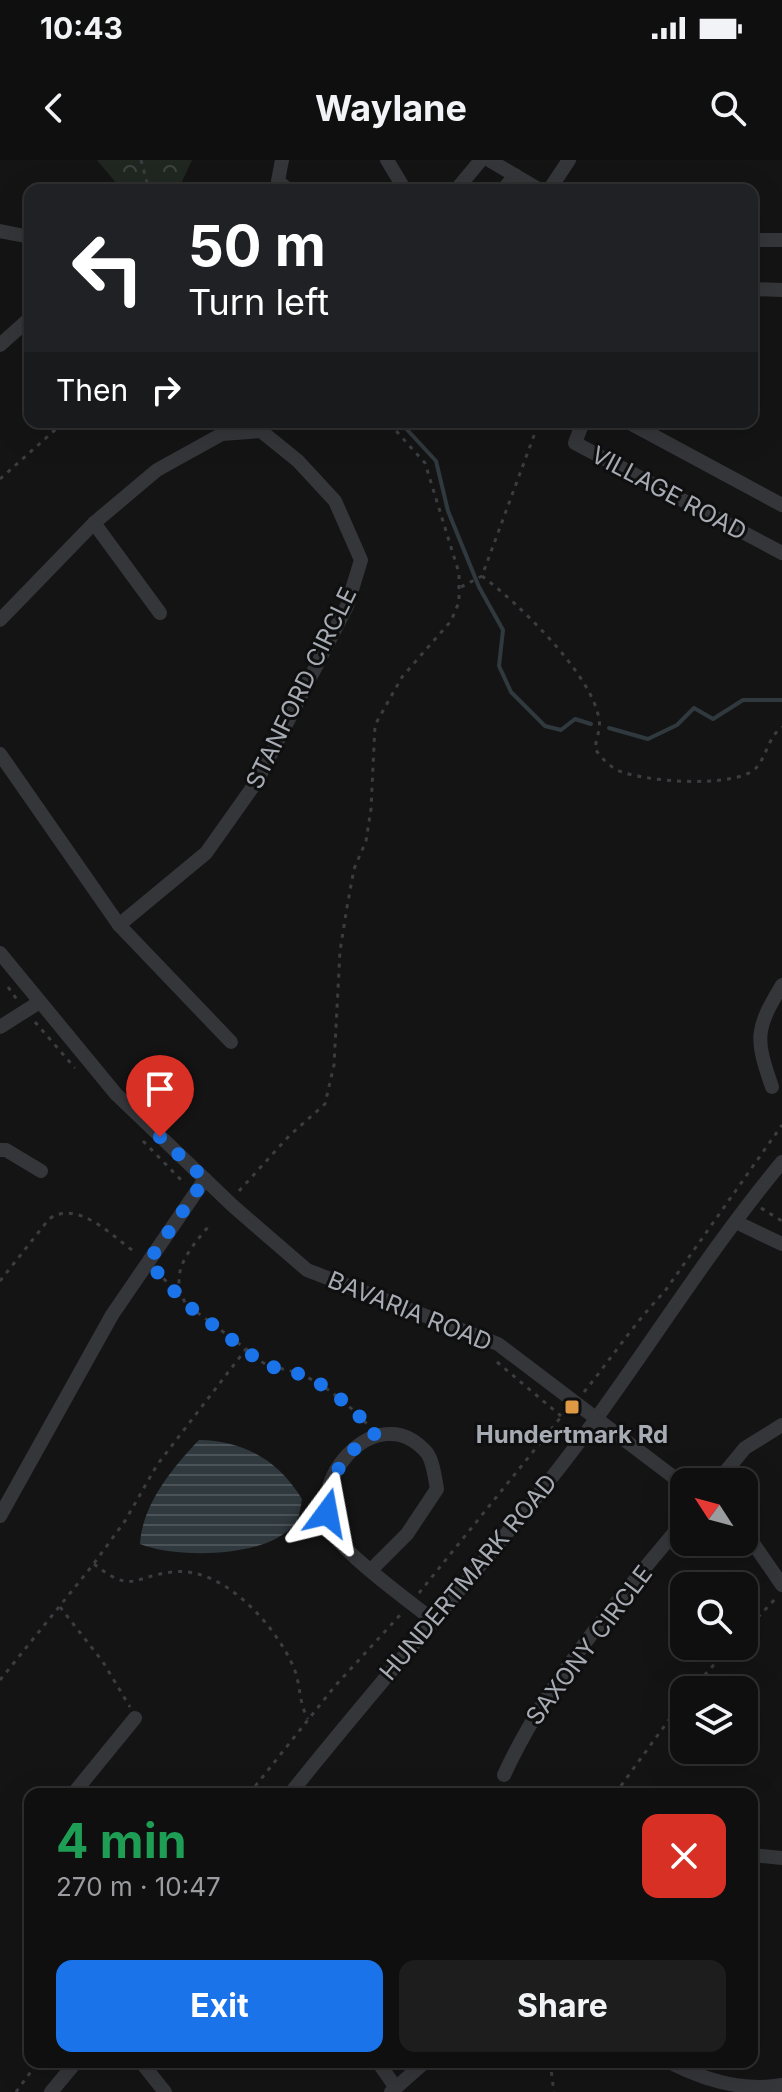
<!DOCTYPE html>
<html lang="en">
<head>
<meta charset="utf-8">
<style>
  :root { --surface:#0f0f10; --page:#1d1d1e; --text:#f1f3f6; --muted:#9b9c9f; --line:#2f2f30; --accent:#1a73e8 }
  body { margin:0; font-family:Inter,sans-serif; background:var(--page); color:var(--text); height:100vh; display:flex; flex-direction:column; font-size:30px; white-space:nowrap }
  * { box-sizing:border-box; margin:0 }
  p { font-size:26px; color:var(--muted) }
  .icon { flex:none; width:44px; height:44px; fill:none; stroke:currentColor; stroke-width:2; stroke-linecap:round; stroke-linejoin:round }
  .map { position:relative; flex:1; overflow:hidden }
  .panel { position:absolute; left:24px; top:1628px; width:734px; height:280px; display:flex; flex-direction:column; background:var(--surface); border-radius:16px; box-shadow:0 8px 32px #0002,0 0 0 2px var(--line) }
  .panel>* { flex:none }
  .hud { position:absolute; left:24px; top:24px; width:734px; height:244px; border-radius:16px; box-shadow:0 8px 32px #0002,0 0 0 2px var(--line); background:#202124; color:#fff; overflow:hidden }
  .needle { width:52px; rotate:306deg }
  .tools { position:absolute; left:670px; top:1308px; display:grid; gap:16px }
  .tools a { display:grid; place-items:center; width:88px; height:88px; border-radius:16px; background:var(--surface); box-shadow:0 8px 32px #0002,0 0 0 2px var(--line); font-size:40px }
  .pin { position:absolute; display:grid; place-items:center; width:68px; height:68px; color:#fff; margin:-82px -34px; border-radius:50% 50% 50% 0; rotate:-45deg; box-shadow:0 0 8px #0007 }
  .pin .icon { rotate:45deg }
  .me { position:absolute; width:88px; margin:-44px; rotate:13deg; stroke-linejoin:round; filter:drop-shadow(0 0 6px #0008) }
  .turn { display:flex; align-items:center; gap:28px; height:168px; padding:0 32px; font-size:36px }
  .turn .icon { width:104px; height:104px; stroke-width:2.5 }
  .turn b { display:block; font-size:56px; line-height:68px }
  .then { display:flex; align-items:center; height:76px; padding:0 32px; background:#0003; gap:16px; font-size:30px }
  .round { display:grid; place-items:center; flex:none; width:84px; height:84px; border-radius:16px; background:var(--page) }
  .headline { display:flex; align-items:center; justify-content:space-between; height:136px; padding:0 32px }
  h1 { font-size:48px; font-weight:700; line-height:60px; color:#1e9e55 }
  .primary-button { display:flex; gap:16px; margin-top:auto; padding:16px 32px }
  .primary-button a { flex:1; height:92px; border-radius:16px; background:var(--accent); color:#fff; font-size:32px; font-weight:700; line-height:92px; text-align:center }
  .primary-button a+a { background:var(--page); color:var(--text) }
  .status { display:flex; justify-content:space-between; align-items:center; height:56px; padding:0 40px; background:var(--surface); direction:ltr }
  .status svg { height:22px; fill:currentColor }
  header { display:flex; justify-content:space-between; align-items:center; height:104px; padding:0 32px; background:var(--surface); font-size:36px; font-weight:700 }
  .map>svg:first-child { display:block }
  .park { fill:url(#park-crowns) }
  .water { fill:url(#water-rules) }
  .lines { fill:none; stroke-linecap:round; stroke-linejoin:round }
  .stream { stroke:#30393e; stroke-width:4 }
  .path { stroke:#3b3d40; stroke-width:3; stroke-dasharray:4 6; stroke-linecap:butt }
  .minor { stroke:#35363a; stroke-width:14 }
  .route { stroke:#1a73e8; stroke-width:14; stroke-dasharray:0 25.2 }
  .poi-dot { fill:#dd9943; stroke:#0f0f10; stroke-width:3 }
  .labels { text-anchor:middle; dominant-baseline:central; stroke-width:6; stroke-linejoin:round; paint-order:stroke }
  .street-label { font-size:24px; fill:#a7acb4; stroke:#0f0f10 }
  .poi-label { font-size:24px; font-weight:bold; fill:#a7acb4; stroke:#0f0f10 }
</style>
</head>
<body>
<div class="status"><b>10:43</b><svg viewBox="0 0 49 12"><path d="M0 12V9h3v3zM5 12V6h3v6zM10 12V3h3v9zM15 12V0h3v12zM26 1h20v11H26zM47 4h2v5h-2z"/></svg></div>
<header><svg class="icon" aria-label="back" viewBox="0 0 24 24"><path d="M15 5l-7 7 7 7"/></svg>Waylane<svg class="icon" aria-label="search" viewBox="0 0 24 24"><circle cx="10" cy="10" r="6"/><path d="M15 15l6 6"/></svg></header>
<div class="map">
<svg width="782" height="1932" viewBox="0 0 782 1932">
  <defs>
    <pattern id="park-crowns" width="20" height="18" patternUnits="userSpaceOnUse" patternTransform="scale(2)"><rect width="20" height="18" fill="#202721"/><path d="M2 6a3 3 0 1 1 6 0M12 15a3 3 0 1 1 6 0" fill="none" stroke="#3e443f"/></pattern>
    <pattern id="water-rules" width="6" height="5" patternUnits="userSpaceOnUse" patternTransform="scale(2)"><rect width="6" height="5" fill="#30393e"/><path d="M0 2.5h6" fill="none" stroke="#4b5358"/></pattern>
  </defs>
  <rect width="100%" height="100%" fill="#141415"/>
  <polygon class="park" points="97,0 192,0 178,30 122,30"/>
  <path class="water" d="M199,1280c46,1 79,20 103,59 -1,6 -2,14 -4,19 -20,41 -122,41 -158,26 2,-39 33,-77 59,-104z"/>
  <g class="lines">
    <g class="stream">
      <polyline points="400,262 436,301 448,351 479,427 503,470 499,506 511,532 545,566 561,570 575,559 591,564"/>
      <polyline points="609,568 648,579 677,565 694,548 713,559 743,540 782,540"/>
    </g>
    <g class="path">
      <polyline points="141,0 149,30"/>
      <polyline points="0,319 64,262"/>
      <path d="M482,416c36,27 110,98 117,143 2,9 -3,20 -4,30 6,8 13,16 22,21 25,12 119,19 139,-2 11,-12 12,-31 26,-41"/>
      <polyline points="461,427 482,416 539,262"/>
      <polyline points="8,827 18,841"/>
      <polyline points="35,862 75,908"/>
      <polyline points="143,981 185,1024"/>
      <polyline points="239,1031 289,976 325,944 334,905 340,791 347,747 354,709 366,681 371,649 375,565 402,517 451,461 459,442 459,413 425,303 388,262"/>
      <polyline points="761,1048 782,1061"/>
      <polyline points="157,1111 181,1138"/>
      <path d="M0,1121l49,-62c29,-20 63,17 87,34"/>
      <path d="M246,1189c24,24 31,15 56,26 24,10 48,31 66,50"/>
      <polyline points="497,1202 561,1256"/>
      <path d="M584,1232c27,-33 51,-70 81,-101l117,-166"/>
      <path d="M94,1404c39,31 39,12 79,8 50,-6 102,53 120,94 8,17 5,35 15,53"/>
      <polyline points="419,1433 565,1252"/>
      <polyline points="60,1447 103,1502 130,1547"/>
      <polyline points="744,1472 776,1438"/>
      <path d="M0,1520l92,-114 33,-45 32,-56 89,-116 -60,-45c-18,-30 2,-53 22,-77"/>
      <polyline points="691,1530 731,1486"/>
      <polyline points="249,1634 335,1526 401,1454"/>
      <polyline points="615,1634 684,1539"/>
      <polyline points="550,1902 554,1932"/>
      <polyline points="16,1932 38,1902"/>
    </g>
    <g class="minor">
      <polyline points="282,0 278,21 288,30"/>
      <polyline points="387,0 405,30"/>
      <polyline points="489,0 540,30"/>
      <polyline points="456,30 481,0"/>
      <polyline points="503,30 515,15"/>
      <polyline points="549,30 569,0"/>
      <polyline points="0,71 25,76 30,81"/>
      <polyline points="752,80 782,80"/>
      <polyline points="752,129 782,130"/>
      <polyline points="0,185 30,158"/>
      <polyline points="583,262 575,283 782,393"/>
      <polyline points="628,262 782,345"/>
      <polyline points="94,363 160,453"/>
      <polyline points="0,460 94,363 157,310 222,274 261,271 298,301 335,341 361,400 347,446 257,621 206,693 119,765"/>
      <polyline points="0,594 119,765 231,882"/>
      <polyline points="0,793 116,934 233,1046 307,1110 498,1184 684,1325"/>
      <polyline points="0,867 38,843"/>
      <path d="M772,927c-17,-49 -17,-57 10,-102"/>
      <polyline points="0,990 6,990 41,1011"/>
      <polyline points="736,1062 782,1084"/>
      <polyline points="717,1322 745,1288 782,1265"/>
      <polyline points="0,1356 112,1155 205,1019"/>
      <polyline points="744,1370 782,1425"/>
      <path d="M372,1409l35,-35 30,-45c-2,-11 -4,-28 -10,-36 -50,-60 -132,36 -89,87 19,23 69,60 95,80"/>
      <path d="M504,1615c43,-94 114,-175 180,-254"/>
      <polyline points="73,1634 135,1558"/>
      <path d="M290,1634c84,-106 175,-207 259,-313 82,-103 149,-218 233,-319"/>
      <polyline points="752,1695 782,1698"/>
      <polyline points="141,1902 165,1932"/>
      <polyline points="378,1902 396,1928"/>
      <path d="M669,1902c35,18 73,30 113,23"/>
      <polyline points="51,1932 76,1902"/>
      <polyline points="391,1932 425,1902"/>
    </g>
  </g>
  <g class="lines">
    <path class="route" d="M160,977l45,42 -57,83 38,42 76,59c13,6 24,6 37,11 29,9 56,38 77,59 -32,19 -48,44 -49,80"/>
  </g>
  <rect class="poi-dot" x="564" y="1239" width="16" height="16" rx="4"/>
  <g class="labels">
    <g class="street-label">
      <text transform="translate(669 333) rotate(28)">VILLAGE ROAD</text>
      <text transform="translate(301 528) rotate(-64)">STANFORD CIRCLE</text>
      <text transform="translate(410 1151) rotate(22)">BAVARIA ROAD</text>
      <text transform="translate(468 1417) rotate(-50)">HUNDERTMARK ROAD</text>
      <text transform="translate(589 1485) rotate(-53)">SAXONY CIRCLE</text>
    </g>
    <g class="poi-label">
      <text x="572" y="1274">Hundertmark Rd</text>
    </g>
  </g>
</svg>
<div class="tools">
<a><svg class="needle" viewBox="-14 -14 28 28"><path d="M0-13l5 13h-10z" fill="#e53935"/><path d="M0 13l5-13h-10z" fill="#9b9c9f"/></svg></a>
<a><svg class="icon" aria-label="search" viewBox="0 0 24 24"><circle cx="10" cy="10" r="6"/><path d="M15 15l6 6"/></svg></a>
<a><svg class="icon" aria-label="layers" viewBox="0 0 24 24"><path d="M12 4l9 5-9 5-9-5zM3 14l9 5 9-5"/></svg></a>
</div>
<div class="pin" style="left:160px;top:977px;background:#d93025"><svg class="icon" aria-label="arrive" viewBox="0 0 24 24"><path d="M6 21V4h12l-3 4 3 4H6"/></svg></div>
<svg class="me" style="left:327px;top:1353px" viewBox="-20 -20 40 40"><path d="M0-17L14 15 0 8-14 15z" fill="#1a73e8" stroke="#fff" stroke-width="4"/></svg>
<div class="hud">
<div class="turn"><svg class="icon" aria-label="left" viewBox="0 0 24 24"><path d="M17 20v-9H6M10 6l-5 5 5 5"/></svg><div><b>50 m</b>Turn left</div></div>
<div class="then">Then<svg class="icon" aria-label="right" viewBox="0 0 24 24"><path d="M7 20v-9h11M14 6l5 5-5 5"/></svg></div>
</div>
<section class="panel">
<div class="headline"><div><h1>4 min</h1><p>270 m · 10:47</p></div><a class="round" style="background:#d93025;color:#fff"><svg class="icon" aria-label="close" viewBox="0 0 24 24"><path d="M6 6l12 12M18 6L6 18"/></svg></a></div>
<div class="primary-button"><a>Exit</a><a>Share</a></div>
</section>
</div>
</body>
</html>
